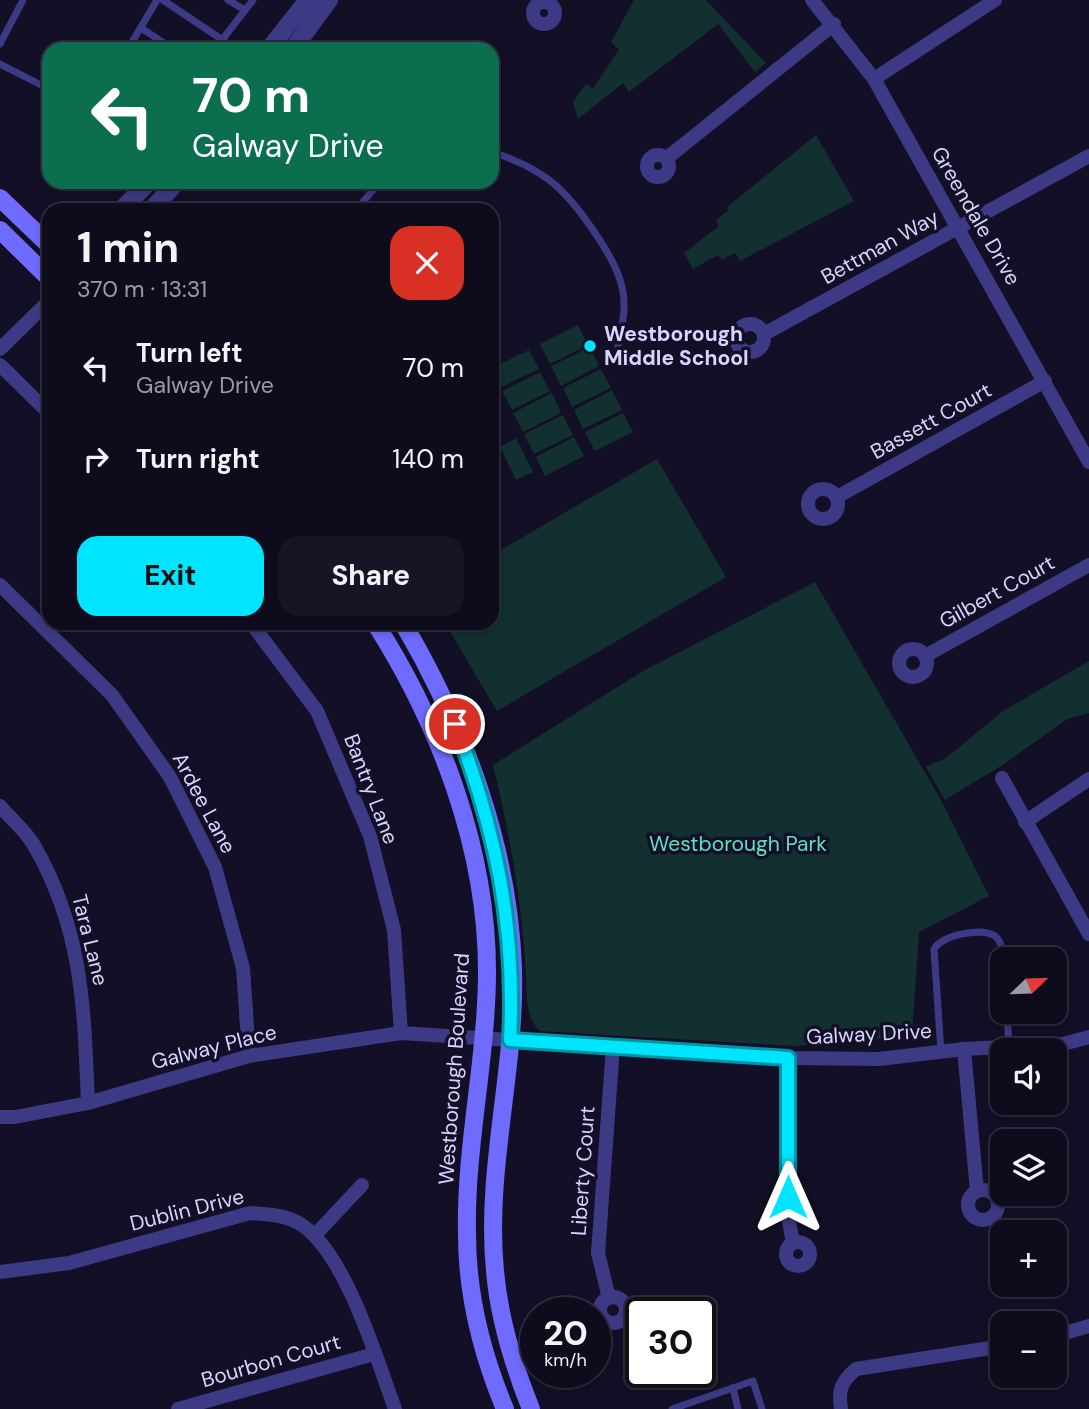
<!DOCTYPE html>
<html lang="en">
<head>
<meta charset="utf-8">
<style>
  :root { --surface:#0e0b1c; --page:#171425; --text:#f1f3f6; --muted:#9b9ba3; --line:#2e2b3b; --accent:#00e5ff }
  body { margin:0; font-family:"DM Sans",sans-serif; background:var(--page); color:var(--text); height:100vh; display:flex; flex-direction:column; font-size:26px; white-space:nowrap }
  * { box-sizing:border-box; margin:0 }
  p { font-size:23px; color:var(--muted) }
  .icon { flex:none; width:38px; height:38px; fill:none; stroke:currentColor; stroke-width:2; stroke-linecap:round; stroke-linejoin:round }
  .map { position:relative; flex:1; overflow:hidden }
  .details { position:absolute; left:42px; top:203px; width:457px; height:427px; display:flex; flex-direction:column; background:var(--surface); border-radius:21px; box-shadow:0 4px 10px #0003,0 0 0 2px var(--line) }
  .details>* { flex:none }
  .top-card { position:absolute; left:42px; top:42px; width:457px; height:147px; border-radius:21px; box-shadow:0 4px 10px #0003,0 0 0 2px var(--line); background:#0b6e4f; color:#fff; overflow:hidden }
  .needle { width:46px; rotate:67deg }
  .tools { position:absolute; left:990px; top:947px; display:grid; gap:14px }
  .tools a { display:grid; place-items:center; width:77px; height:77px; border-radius:14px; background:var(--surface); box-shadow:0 4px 10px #0003,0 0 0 2px var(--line); font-size:35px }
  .speed { position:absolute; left:520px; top:1297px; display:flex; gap:14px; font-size:35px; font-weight:700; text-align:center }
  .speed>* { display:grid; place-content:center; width:91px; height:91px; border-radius:50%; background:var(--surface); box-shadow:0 4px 10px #0003,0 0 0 2px var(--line); line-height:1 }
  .speed small { font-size:18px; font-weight:400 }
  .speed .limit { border:4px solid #111; border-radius:10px; background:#fff; color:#111 }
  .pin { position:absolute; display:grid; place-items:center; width:60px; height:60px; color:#fff; margin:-30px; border:4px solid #fff; border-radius:50%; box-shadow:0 2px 7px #0007 }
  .me { position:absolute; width:77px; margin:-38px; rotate:0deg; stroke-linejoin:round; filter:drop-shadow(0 0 5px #0008) }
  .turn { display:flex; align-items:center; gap:24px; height:147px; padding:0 35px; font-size:32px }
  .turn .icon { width:91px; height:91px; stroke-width:2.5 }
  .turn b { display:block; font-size:49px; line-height:60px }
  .round { display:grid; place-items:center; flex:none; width:74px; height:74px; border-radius:21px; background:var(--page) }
  .overview { display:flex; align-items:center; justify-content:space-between; height:119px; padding:0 35px }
  h1 { font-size:42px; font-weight:700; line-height:52px }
  .action { display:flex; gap:14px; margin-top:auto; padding:14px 35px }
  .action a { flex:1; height:80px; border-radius:21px; background:var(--accent); color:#111; font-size:28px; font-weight:700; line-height:80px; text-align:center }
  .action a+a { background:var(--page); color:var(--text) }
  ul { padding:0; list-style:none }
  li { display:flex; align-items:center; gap:21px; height:91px; padding:0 35px }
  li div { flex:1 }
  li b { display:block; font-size:26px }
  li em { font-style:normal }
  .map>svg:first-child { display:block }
  .green { fill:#12302f }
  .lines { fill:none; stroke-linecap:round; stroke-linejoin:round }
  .service { stroke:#3d3a85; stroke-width:7 }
  .minor { stroke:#3d3a85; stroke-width:14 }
  .tertiary { stroke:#3d3a85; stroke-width:18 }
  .secondary { stroke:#6f6bff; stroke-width:18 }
  .route-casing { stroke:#0095a6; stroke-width:18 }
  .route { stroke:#00e5ff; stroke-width:12 }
  .poi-dot { fill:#00e5ff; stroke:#130f26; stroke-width:2.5 }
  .labels { text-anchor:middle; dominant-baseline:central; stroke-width:7; stroke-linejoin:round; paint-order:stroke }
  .street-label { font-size:21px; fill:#d9d4ff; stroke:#130f26 }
  .poi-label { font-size:21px; font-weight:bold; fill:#d9d4ff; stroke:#130f26; text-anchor:start }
  .park-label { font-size:21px; fill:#5fe0c0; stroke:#130f26 }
</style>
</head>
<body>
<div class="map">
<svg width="1089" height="1409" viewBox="0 0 1089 1409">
  <rect width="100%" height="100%" fill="#130f26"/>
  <g class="green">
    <polygon points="634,0 706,0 766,63 755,72 718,24 629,92 623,83 578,119 573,102 586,84 593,88 619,50 611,42"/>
    <polygon points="816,135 854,201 740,261 735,253 722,260 718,255 693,269 684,253 719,226 716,220 728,211 727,207"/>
    <polygon points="578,325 588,345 550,364 540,344"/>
    <polygon points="590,347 599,366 561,386 551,366"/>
    <polygon points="529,350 539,369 500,388 492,368"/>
    <polygon points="601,369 611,388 572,407 563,388"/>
    <polygon points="540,372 550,391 512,410 502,391"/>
    <polygon points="612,390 622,410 583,429 574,410"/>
    <polygon points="552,393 561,413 523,432 513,413"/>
    <polygon points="623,413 633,432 595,451 585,432"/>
    <polygon points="563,415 573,435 534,454 524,434"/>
    <polygon points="574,437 584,456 545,476 536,457"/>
    <polygon points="516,438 533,472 516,480 500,447"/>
    <polygon points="657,459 726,577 497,711 445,623 492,623 492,555"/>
    <path d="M815,582l127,220 47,94 -70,36 -7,104 -118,10 -254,-15c-15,-13 -13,-37 -14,-55 -4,-73 -16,-141 -33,-211l150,-94z"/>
    <polygon points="1089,661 1089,713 1067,719 1004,764 945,800 926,767 946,758 1003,711"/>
  </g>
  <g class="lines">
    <g class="service">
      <polyline points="163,0 236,49"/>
      <polyline points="228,0 245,10"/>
      <polyline points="141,28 173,49"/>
      <polyline points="0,44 23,0"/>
      <polyline points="128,49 157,0"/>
      <polyline points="215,49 253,0"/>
      <polyline points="0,64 49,89"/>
      <path d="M492,152c52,17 73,36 103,81 11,16 23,35 27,54 5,20 0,39 -4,59"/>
      <polyline points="57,210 58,208"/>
      <polyline points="356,210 380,182"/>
      <polyline points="37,232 49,219"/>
      <polyline points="1007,1012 1009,1046"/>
      <path d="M941,1052l-7,-103c8,-14 47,-22 61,-13 8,6 7,18 8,26"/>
      <polyline points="733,1388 738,1409"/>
      <polyline points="672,1409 753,1381 762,1409"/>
    </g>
    <g class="minor">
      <polyline points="812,0 874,79 1089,462"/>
      <circle cx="544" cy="13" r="11"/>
      <polyline points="874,79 995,0"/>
      <circle cx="658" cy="166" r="11"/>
      <polyline points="667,158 834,24"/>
      <circle cx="750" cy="338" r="14"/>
      <polyline points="764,334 1089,156"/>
      <polyline points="0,349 49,301"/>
      <polyline points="0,365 49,413"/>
      <circle cx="823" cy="504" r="15"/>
      <polyline points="837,497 1045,381"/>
      <polyline points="0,585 112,695 170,777 215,867 243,968 249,1056"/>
      <polyline points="251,623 317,711 370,836 394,930 401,1033"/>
      <circle cx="913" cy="663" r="14"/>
      <polyline points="925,656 1089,565"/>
      <polyline points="1002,778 1089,934"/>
      <path d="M0,806c11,13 27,26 35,41 48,84 49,162 53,256"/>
      <polyline points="1025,822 1089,779"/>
      <polyline points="964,1049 977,1191"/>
      <polyline points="788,1058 789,1221 793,1243"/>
      <polyline points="0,1117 15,1117 88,1103 249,1056 401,1033 788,1058 879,1059 964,1049 1063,1044 1089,1037"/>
      <circle cx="983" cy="1205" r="15"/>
      <polyline points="315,1235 362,1185"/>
      <circle cx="798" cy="1254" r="12"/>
      <path d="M0,1272l69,-9 181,-50c16,1 33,2 47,9 47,25 80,138 98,187"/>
      <circle cx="613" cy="1310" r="13"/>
      <polyline points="609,1298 598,1253 613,1046"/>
      <polyline points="1055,1336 1089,1326"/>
      <polyline points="178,1409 374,1354"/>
      <path d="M841,1409c-3,-19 0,-27 15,-40l147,-23"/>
    </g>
    <g class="tertiary">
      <polyline points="269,49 308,0"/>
      <polyline points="293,49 329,0"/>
      <polyline points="121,210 149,182"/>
      <polyline points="151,210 177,182"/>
    </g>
    <g class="secondary">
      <polyline points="0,198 49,245"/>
      <polyline points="0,230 49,278"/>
      <path d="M375,623c65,102 112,226 112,348 0,88 -22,175 -20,263 0,60 15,120 38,175"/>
      <path d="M403,623c61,104 106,224 110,346 3,101 -28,201 -18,302 4,48 18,93 36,138"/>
    </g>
  </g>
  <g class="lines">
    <g class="route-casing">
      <path id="route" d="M455,724c41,106 61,203 55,316l278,18v139"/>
    </g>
    <use href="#route" class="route"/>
  </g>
  <circle class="poi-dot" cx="590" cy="346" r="7"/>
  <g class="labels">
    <g class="street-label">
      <text transform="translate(976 216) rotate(60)">Greendale Drive</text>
      <text transform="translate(880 247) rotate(-29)">Bettman Way</text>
      <text transform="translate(931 421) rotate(-29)">Bassett Court</text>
      <text transform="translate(997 592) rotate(-29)">Gilbert Court</text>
      <text transform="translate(371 789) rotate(69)">Bantry Lane</text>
      <text transform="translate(204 803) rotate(62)">Ardee Lane</text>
      <text transform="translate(90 940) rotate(76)">Tara Lane</text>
      <text transform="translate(869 1034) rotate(-3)">Galway Drive</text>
      <text transform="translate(214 1047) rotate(-14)">Galway Place</text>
      <text transform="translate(454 1069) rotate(-86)">Westborough Boulevard</text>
      <text transform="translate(583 1171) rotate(-86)">Liberty Court</text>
      <text transform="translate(187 1210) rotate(-14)">Dublin Drive</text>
      <text transform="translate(271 1361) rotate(-16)">Bourbon Court</text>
    </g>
    <g class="poi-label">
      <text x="604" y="334">Westborough<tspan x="604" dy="24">Middle School</tspan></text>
    </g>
    <g class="park-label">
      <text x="738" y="844">Westborough Park</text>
    </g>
  </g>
</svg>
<div class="tools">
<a><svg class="needle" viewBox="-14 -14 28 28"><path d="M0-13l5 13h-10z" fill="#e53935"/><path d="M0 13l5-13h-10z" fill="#9b9ba3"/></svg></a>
<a><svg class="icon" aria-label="sound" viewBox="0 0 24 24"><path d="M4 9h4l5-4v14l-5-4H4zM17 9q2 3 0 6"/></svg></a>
<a><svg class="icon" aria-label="layers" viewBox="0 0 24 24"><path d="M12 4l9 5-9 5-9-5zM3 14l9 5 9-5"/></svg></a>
<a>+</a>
<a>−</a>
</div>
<div class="speed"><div>20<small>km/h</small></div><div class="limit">30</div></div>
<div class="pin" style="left:455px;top:724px;background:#d93025"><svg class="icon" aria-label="arrive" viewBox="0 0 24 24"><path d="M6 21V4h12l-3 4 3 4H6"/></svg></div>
<svg class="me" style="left:788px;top:1197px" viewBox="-20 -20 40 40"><path d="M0-17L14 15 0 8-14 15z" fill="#00e5ff" stroke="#fff" stroke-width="4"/></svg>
<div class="top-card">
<div class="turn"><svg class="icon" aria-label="left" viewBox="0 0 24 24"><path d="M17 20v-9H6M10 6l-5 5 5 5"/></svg><div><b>70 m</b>Galway Drive</div></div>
</div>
<section class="details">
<div class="overview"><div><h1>1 min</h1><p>370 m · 13:31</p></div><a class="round" style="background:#d93025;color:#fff"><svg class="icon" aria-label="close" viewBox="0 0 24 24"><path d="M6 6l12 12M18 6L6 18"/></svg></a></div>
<ul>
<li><svg class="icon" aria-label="left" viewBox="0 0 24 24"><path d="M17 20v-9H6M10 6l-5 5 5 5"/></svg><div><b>Turn left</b><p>Galway Drive</p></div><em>70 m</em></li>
<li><svg class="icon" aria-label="right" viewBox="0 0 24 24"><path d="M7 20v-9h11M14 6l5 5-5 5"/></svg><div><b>Turn right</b></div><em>140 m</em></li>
</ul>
<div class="action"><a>Exit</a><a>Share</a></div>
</section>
</div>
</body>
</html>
